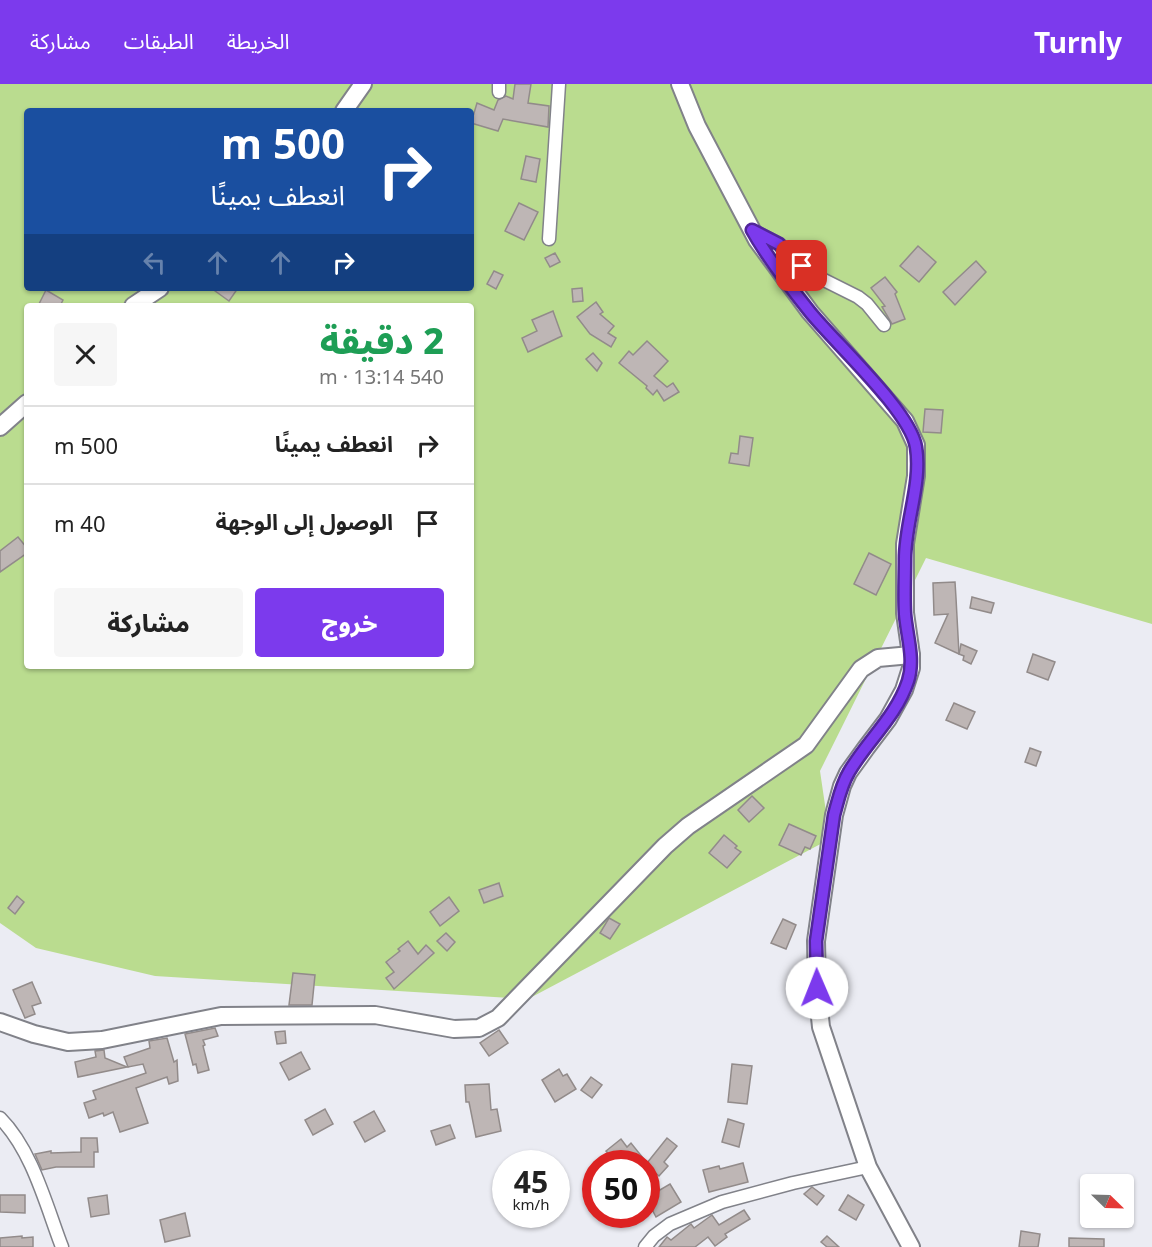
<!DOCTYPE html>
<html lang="ar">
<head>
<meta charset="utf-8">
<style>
  :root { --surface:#fff; --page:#f6f6f6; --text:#222; --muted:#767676; --line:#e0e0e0; --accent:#7c3aed }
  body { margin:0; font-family:"Noto Sans","Noto Sans Arabic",sans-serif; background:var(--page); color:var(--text); direction:rtl; height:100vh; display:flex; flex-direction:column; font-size:22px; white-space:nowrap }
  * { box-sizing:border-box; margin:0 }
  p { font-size:20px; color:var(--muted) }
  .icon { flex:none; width:33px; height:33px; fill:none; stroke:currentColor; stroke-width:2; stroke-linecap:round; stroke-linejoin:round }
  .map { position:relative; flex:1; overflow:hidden; direction:ltr }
  .sheet { position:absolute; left:24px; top:219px; width:450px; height:366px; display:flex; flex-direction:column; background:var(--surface); border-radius:6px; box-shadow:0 2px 4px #0004; direction:rtl }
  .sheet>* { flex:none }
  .guide { position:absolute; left:24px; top:24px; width:450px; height:183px; border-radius:6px; box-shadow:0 2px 4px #0004; direction:rtl; background:#1a4fa0; color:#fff; overflow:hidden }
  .needle { width:39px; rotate:113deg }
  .controls { position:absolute; left:1080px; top:1090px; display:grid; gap:12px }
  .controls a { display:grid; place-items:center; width:54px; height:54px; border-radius:6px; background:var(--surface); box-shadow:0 2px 4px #0004; font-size:30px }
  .speed { position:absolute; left:492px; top:1066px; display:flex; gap:12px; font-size:30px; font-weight:700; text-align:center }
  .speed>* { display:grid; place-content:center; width:78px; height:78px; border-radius:50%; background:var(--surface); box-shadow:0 2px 4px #0004; line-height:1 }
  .speed small { font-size:15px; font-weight:400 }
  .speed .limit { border:9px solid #d22; background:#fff; color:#111 }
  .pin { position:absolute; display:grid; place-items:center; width:51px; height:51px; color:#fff; margin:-26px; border-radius:12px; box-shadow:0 3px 9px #0006 }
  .me { position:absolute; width:66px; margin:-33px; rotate:359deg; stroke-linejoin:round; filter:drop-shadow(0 0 4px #0008) }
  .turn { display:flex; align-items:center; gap:21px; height:126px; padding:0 30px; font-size:27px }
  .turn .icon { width:78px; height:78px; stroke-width:2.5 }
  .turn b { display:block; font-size:42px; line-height:51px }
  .lanes { display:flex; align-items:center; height:57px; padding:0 30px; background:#0003; justify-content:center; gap:30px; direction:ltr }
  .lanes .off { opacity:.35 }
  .round { display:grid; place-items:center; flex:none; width:63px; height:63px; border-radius:6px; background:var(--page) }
  .overview { display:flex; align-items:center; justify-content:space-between; height:102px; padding:0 30px }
  h1 { font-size:36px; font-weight:800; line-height:45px; color:#1e9e55 }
  .primary-button { display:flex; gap:12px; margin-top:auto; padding:12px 30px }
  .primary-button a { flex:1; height:69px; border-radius:6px; background:var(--accent); color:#fff; font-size:24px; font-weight:800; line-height:69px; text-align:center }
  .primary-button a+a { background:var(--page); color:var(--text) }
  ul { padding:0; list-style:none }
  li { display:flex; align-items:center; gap:18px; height:78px; padding:0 30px; border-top:2px solid var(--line) }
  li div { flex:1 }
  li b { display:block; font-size:22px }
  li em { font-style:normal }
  header { display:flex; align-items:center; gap:36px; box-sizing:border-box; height:84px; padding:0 30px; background:var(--accent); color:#fff }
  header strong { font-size:28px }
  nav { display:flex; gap:33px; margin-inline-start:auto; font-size:21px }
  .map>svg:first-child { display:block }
  .green { fill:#badc8f; fill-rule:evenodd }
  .building { fill:#beb6b5; stroke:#928b8a; stroke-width:1.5 }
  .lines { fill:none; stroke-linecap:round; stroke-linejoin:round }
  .street-casing { stroke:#818289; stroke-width:15 }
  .secondary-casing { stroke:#818289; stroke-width:20 }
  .street { stroke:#fff; stroke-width:12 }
  .secondary { stroke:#fff; stroke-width:16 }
  .route-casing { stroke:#51269a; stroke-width:15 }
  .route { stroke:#7c3aed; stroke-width:10 }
</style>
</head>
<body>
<header>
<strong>Turnly</strong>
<nav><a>الخريطة</a><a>الطبقات</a><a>مشاركة</a></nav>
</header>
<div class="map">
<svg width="1152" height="1163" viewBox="0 0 1152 1163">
  <rect width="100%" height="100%" fill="#ebecf3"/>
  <path class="green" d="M0,0h1152v540l-226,-66 -106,213 10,68 -302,160 -373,-23 -119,-28 -36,-25zM27,27h444v177h-444zM27,222h444v360h-444z"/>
  <g class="building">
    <polygon points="515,0 531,0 528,19 549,22 548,43 503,35 498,47 471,39 477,19 494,26 498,16 506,12 513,15"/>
    <polygon points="526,72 540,75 536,98 521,95"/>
    <polygon points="519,119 538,128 524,156 505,147"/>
    <polygon points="918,162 936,178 919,198 900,182"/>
    <polygon points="555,169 560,178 550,183 545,174"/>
    <polygon points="976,177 986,188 955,221 943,208"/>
    <polygon points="494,187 503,191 496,205 487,200"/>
    <polygon points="885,193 897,208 895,210 905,235 892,240 882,223 885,222 871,204"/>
    <polygon points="211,204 238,204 229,217"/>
    <polygon points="582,204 583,217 573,218 572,205"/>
    <polygon points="46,206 63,216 60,222 38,222"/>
    <polygon points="596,218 603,228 600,230 614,242 608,249 616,254 611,263 590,250 577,233"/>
    <polygon points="553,227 562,252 528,268 522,254 537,247 532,236"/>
    <polygon points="647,257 668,277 654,292 667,303 673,299 679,308 664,317 657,306 653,311 646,304 647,302 619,279 629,267 633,271"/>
    <polygon points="593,269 602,279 597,287 586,275"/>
    <polygon points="925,325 943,326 941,349 923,348"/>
    <polygon points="740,352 753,354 749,382 729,379 731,369 738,370"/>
    <polygon points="18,453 27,464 27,469 0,488 0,467"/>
    <polygon points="869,469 891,480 876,511 854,500"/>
    <polygon points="955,498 956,514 959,570 935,559 948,530 934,531 933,499"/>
    <polygon points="972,513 994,519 991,529 970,524"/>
    <polygon points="961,560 977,567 971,580 963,576 964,572 959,570"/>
    <polygon points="1033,570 1055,578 1048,596 1027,588"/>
    <polygon points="954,619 975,628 967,645 946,636"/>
    <polygon points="1030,664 1041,668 1036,682 1025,678"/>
    <polygon points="752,712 764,724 749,738 738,726"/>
    <polygon points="789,740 816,752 810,765 805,763 801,771 779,761"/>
    <polygon points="724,751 737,762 735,764 741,768 727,784 709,769"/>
    <polygon points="499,799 503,812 484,819 479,806"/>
    <polygon points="17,812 24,818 15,830 8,824"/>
    <polygon points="449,813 459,827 440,842 430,828"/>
    <polygon points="609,834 620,840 610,855 600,849"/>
    <polygon points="783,835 796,841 786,865 771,859"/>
    <polygon points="446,849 455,858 447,867 437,857"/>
    <polygon points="408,857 418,870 426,861 434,869 394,905 386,894 394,888 386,878 400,867 398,865"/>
    <polygon points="293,889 315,891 312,921 289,921"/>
    <polygon points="32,898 41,919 32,922 35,930 25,934 13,906"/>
    <polygon points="215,944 218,952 203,956 205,961 203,962 209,986 198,989 196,980 193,981 185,950"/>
    <polygon points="499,946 508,959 489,972 480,959"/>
    <polygon points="285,947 286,959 277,960 275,948"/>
    <polygon points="167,954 174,978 177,976 178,997 169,1000 167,993 136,1004 148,1039 120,1048 113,1028 104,1032 103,1029 89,1034 84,1019 96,1015 93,1007 146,989 143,980 128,983 124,973 150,964 149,957"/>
    <polygon points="104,966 105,974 127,983 78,993 75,978 96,973 95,967"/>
    <polygon points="301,968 310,985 289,996 280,979"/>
    <polygon points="732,980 752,982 747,1020 728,1018"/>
    <polygon points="559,985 563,992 567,990 576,1005 555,1018 542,996"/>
    <polygon points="591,993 602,1001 592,1014 581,1006"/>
    <polygon points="489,1000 491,1026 497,1025 501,1047 476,1053 469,1018 466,1018 465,1001"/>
    <polygon points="325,1025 333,1040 313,1051 305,1036"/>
    <polygon points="374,1027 385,1047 365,1058 354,1038"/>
    <polygon points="728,1035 744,1040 739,1063 722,1058"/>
    <polygon points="450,1041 455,1054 436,1061 431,1047"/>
    <polygon points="81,1054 97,1054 98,1068 94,1068 94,1083 56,1083 42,1086 35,1070 51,1067 51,1069 81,1068"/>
    <polygon points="667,1054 677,1062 664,1078 668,1082 659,1092 653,1087 646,1096 646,1080 617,1080 606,1067 621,1055 627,1063 631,1059 647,1079"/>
    <polygon points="743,1079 748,1098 709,1108 703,1086 719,1082 720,1085"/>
    <polygon points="670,1100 681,1118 656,1133 646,1114"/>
    <polygon points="812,1103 824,1112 817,1121 804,1110"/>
    <polygon points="0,1111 25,1111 25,1129 0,1128"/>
    <polygon points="107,1111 109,1130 91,1133 88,1114"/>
    <polygon points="848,1111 864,1121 856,1136 839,1126"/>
    <polygon points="744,1126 750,1135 725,1150 727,1153 715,1162 708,1153 695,1163 659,1163 667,1153 671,1156 691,1140 694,1144 712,1131 719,1141"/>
    <polygon points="185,1129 190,1152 165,1158 160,1136"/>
    <polygon points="1021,1147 1040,1150 1038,1163 1019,1163"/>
    <polygon points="22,1152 22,1154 33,1153 33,1163 0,1163 0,1154"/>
    <polygon points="827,1152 839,1163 827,1163 821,1158"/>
    <polygon points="1069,1154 1104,1155 1104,1163 1069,1163"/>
  </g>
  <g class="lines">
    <g class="street-casing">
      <g id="street">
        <polyline points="499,0 499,8"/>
        <polyline points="752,146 779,160 812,190 858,213 867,220 884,241"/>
        <polyline points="549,155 559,0"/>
        <path d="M0,1034c32,32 46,87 62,129"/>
        <polyline points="645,1163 654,1152 670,1140 722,1118 793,1099 868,1083"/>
      </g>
    </g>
    <g class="secondary-casing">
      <g id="secondary">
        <polyline points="680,0 697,42 757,156 810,228 905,337 916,361 916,392 905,460 905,529 911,571 911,584 904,606 888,635 866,664 848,689 842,702 834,731 816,857 817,904 821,943 868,1083 911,1163"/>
        <polyline points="344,27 363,0"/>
        <polyline points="133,222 160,204"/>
        <polyline points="0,343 27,319"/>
        <polyline points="0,938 34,950 68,958 102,956 221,932 375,931 454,945 479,944 498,934 665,762 688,742 806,661 861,585 878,574 911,571"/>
      </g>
    </g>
    <use href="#street" class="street"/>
    <use href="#secondary" class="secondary"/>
  </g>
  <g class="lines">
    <g class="route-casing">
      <path id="route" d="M802,182l-23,-22 -27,-14c16,29 38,57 58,82 25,31 100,99 106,135 6,37 -11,75 -11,112 0,18 -1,37 0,55 2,23 10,45 3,67 -12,36 -41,60 -59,91 -8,13 -11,29 -15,43l-18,126 1,47"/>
    </g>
    <use href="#route" class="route"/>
  </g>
</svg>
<div class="controls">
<a><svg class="needle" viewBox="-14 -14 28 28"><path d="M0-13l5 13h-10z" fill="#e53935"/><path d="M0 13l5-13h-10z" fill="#767676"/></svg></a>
</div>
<div class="speed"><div>45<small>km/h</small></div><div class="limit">50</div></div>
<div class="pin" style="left:802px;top:182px;background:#d93025"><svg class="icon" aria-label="arrive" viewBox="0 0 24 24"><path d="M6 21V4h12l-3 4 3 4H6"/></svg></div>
<svg class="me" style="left:817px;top:904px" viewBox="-20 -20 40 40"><circle r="19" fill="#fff"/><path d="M0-13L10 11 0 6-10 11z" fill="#7c3aed"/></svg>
<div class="guide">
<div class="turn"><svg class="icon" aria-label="right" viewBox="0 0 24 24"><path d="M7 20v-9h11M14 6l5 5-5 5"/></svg><div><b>500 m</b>انعطف يمينًا</div></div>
<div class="lanes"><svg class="icon off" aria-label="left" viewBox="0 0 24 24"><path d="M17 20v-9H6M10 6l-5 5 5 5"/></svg><svg class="icon off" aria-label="ahead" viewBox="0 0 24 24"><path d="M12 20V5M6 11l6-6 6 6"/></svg><svg class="icon off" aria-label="ahead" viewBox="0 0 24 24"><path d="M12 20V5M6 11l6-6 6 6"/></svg><svg class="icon" aria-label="right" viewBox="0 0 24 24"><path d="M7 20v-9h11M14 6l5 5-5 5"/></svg></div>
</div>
<section class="sheet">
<div class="overview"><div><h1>2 دقيقة</h1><p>540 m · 13:14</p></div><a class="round"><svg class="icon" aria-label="close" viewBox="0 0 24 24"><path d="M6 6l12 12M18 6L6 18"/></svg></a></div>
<ul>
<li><svg class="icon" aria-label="right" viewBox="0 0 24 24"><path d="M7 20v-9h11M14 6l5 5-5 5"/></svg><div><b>انعطف يمينًا</b></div><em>500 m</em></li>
<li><svg class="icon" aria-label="arrive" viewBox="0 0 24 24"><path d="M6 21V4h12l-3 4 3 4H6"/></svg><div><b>الوصول إلى الوجهة</b></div><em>40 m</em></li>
</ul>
<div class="primary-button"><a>خروج</a><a>مشاركة</a></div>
</section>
</div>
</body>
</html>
